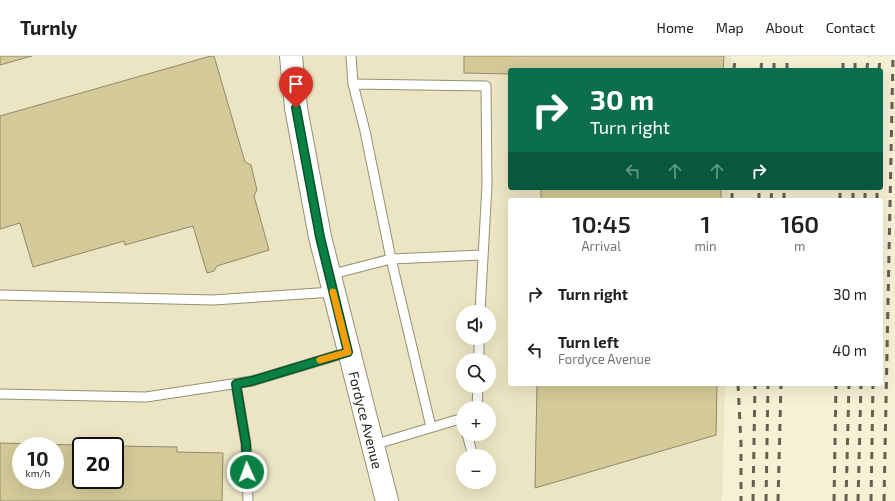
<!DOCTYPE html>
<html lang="en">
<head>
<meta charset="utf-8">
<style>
  :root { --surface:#fff; --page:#f2f2f2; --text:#202124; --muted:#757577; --line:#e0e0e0 }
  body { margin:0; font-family:"Exo 2",sans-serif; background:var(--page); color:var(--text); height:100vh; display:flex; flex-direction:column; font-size:15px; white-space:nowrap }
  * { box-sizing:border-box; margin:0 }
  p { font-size:13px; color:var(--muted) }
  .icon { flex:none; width:22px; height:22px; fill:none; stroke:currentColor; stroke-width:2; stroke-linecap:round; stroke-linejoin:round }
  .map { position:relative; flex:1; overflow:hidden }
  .sheet { position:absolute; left:508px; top:142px; width:375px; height:188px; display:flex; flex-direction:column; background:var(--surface); border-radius:4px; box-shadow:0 4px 16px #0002 }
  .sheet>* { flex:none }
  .guide { position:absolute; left:508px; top:12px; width:375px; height:122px; border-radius:4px; box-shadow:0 4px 16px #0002; background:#0b6e4f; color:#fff; overflow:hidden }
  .controls { position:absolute; left:456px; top:249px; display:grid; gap:8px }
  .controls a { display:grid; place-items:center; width:40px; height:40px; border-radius:50%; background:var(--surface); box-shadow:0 4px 16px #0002; font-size:20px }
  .speed { position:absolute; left:12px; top:381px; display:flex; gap:8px; font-size:20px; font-weight:700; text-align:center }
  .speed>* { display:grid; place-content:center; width:52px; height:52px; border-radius:50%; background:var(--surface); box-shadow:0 4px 16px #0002; line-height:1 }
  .speed small { font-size:10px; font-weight:400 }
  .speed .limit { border:2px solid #111; border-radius:6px; background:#fff; color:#111 }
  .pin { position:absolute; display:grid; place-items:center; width:34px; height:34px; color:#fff; margin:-41px -17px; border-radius:50% 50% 50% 0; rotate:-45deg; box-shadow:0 0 4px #0007 }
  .pin .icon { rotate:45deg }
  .me { position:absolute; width:44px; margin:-22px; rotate:358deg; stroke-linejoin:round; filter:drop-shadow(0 0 3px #0008) }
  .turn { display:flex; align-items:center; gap:14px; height:84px; padding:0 16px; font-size:18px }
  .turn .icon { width:52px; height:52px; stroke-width:2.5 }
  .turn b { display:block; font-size:28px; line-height:34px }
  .lanes { display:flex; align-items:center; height:38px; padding:0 16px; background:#0003; justify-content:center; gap:20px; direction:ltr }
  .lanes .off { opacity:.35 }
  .eta { display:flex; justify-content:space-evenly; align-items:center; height:68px; text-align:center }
  .eta b { font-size:24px; font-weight:600; line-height:28px }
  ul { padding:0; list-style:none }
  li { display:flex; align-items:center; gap:12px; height:56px; padding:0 16px }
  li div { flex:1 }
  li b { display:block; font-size:15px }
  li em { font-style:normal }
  header { display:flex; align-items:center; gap:24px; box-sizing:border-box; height:56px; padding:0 20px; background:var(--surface); border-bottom:1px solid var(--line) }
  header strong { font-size:19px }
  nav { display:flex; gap:22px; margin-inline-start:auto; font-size:14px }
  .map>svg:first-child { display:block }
  .built { fill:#ece5c3; fill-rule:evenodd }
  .building { fill:#d4ca98; stroke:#8e896f; fill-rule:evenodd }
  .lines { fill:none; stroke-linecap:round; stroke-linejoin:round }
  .lane-casing { stroke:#949076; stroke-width:11 }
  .secondary-casing { stroke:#949076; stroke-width:24 }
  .lane { stroke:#fff; stroke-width:9 }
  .secondary { stroke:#fff; stroke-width:22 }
  .rail { stroke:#646151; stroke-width:3; stroke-dasharray:7 7; stroke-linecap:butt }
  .route-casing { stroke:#07532c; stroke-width:10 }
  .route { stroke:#0b8043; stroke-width:7 }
  .slow { stroke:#f59e0b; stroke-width:7 }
  .labels { text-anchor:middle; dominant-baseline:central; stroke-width:3.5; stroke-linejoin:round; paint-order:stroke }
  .street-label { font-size:14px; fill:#262419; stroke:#fffef8 }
</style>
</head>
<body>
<header>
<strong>Turnly</strong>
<nav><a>Home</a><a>Map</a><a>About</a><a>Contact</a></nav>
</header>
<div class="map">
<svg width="895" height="445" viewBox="0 0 895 445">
  <rect width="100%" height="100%" fill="#f6f1d5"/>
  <path class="built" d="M0,0h732v14h-222v118h219v12h-219v184h215l-3,117h-722zM463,256h26v26h-26zM463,304h26v26h-26zM463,352h26v26h-26zM21,390h34v34h-34zM81,390h34v34h-34zM463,400h26v26h-26z"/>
  <g class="building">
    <polygon points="0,0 32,0 0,9"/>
    <polygon points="211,0 214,0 245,106 251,109 257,134 254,140 269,194 217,210 214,215 207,217 193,170 125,189 124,185 33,211 20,167 0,173 0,60"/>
    <polygon points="464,0 724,0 723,14 510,14 510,18 464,17"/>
    <rect x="541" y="132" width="180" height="12"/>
    <polygon points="537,328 717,328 716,379 535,432"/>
    <path d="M0,387l113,3h-32v34h34v-34l62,1v5l46,1 -1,48h-222zM21,390h34v34h-34z"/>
  </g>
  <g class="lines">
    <g class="lane-casing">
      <g id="lane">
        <polyline points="351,0 353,28"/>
        <polyline points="329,219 391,203 482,199"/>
        <polyline points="0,239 213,244 333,236"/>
        <polyline points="479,304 479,282"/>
        <polyline points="236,328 246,388 248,445"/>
        <polyline points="0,338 146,341 252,325 348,296"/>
        <polyline points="477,352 478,330"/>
        <polyline points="431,371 391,203 365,75 353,28 486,30 487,129 480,256"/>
        <polyline points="467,378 473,400"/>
        <polyline points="373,389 463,362"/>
        <polyline points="481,426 481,427"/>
      </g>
    </g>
    <g class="secondary-casing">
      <g id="secondary">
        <path id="s1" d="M291,0l5,52 24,129 67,264"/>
      </g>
    </g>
    <use href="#lane" class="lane"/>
    <use href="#secondary" class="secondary"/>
    <g class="rail">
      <polyline points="734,14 735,0"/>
      <polyline points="761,14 762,0"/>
      <polyline points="774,14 774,0"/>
      <polyline points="787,14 787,0"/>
      <polyline points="843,14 843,0"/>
      <polyline points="855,14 855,0"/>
      <polyline points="867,14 868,0"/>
      <polyline points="879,14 880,0"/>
      <polyline points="732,144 732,132"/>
      <polyline points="759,144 759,132"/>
      <polyline points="771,144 772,132"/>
      <polyline points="784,144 784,132"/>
      <polyline points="840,144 840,132"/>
      <polyline points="853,144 853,132"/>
      <polyline points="865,144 865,132"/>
      <polyline points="877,144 877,132"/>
      <polyline points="738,328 741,388 741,445"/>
      <polyline points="753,445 755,328"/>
      <polyline points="766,445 768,328"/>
      <polyline points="778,445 781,328"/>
      <polyline points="834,445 836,328"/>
      <polyline points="846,445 849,328"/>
      <polyline points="858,445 861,328"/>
      <polyline points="871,445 873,328"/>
      <polyline points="884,445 893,0"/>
    </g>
  </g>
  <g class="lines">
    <g class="route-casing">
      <polyline id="route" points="247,416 246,388 236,328 252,325 348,296 320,181 296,52"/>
    </g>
    <use href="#route" class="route"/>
    <polyline class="slow" points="320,304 348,296 333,236"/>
  </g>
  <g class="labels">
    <g class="street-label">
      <text stroke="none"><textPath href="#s1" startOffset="372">Fordyce Avenue</textPath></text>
    </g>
  </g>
</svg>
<div class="controls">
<a><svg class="icon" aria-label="sound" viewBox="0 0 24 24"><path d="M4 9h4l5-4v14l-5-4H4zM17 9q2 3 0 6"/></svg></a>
<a><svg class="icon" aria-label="search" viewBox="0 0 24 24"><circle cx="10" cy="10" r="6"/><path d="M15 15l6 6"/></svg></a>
<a>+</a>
<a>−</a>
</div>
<div class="speed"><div>10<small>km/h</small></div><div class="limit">20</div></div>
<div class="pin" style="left:296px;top:52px;background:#d93025"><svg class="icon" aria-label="arrive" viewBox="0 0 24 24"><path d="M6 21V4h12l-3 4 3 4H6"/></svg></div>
<svg class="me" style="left:247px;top:416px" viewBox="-20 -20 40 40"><circle r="17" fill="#0b8043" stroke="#fff" stroke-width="3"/><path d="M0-11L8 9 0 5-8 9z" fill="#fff"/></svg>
<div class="guide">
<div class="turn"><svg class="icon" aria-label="right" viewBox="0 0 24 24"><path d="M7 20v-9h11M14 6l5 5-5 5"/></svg><div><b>30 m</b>Turn right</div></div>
<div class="lanes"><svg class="icon off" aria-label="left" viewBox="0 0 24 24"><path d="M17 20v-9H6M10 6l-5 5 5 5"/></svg><svg class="icon off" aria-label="ahead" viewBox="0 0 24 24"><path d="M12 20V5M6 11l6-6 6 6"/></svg><svg class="icon off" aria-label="ahead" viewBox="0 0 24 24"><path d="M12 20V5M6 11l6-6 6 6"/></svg><svg class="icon" aria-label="right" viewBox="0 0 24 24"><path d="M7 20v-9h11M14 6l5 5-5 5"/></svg></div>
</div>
<section class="sheet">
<div class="eta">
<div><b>10:45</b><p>Arrival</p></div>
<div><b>1</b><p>min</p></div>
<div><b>160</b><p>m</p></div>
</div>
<ul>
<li><svg class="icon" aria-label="right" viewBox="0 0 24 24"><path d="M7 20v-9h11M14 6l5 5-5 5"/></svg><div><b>Turn right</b></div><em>30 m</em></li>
<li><svg class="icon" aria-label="left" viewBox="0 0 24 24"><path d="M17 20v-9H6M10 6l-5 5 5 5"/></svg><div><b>Turn left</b><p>Fordyce Avenue</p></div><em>40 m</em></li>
</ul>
</section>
</div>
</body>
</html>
